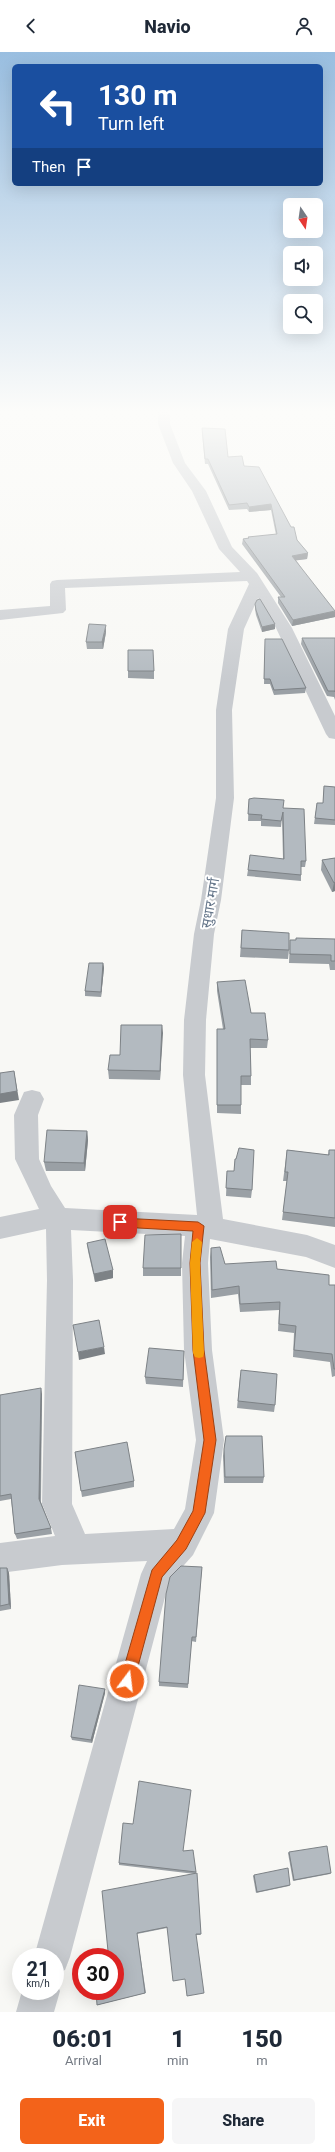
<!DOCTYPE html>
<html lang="en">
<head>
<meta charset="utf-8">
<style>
  :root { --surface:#fff; --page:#f6f6f7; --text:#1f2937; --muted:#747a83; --accent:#f3631a }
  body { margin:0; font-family:Roboto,"Noto Sans Devanagari",sans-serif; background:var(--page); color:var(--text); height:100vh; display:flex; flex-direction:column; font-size:15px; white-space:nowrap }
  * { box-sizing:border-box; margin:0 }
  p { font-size:13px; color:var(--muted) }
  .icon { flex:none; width:22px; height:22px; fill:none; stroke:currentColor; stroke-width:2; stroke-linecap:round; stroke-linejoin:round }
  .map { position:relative; height:1960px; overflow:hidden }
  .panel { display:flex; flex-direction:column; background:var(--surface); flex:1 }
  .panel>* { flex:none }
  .top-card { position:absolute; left:12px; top:12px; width:311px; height:122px; border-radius:6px; box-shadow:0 4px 16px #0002; background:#1a4fa0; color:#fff; overflow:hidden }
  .needle { width:26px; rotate:167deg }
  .buttons { position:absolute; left:283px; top:146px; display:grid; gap:8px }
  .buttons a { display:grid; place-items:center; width:40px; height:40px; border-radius:6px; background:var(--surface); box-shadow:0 4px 16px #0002; font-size:20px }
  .speed { position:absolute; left:12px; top:1896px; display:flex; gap:8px; font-size:20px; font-weight:700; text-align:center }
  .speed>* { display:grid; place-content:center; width:52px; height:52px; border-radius:50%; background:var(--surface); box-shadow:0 4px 16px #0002; line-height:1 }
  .speed small { font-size:10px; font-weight:400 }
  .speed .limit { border:6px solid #d22; background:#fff; color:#111 }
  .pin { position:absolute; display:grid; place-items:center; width:34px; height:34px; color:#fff; margin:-17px; border-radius:8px; box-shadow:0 2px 6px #0006 }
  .me { position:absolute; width:44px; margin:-22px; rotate:15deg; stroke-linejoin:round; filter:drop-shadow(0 0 3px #0008) }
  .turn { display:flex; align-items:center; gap:14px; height:84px; padding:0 20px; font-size:18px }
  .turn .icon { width:52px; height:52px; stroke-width:2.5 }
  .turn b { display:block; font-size:28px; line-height:34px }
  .then { display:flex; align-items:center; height:38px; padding:0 20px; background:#0003; gap:8px; font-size:15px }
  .eta { display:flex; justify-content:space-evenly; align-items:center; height:68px; text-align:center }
  .eta b { font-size:24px; font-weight:800; line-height:28px }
  .cta { display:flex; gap:8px; margin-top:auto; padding:8px 20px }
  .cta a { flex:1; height:46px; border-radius:6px; background:var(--accent); color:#fff; font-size:16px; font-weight:800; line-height:46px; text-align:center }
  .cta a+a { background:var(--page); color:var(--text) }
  header { display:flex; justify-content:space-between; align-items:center; height:52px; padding:0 20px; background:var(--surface); font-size:18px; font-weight:800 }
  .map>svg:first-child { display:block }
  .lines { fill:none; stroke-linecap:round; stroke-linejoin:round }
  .minor { fill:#c8cbcf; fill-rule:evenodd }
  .wall { fill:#9aa0a5 }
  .shaded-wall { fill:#7d8286 }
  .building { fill:#b3bac0; stroke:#7d8286 }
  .route { fill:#f3631a; stroke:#9e4011 }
  .slow { fill:#f59e0b }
  .labels { text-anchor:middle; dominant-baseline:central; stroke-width:4; stroke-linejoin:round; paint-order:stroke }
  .street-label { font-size:14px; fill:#647589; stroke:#fff }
</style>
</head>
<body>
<header><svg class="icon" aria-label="back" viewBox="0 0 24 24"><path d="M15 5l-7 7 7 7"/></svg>Navio<svg class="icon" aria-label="person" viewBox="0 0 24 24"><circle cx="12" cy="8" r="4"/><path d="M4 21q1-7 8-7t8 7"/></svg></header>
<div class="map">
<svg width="335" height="1960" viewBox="0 0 335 1960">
  <rect width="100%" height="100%" fill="#f8f8f5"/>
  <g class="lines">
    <g class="minor">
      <path d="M158,357h12v15l15,39 21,28 26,56 25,26 35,55 43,88v23l-6,-1 -3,-4 -50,-106 -18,-30 -14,31 -12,81 2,88 -13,102 -7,34 -8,86 -1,55 18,144 84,16 28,10v23l-29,-11 -96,-18 -2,24 4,87 12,90 -10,73 -21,42 -24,27 -99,375 -5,13 -10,4v-17h-21l107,-383 6,-13 -85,4 -62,8v-30l55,-7 -13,-32 5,-224 -1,-51 -46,10v-22l39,-8 -24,-50 -1,-44 10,-23 8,-2 8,2 4,7 -6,16 1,44 12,27 14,22 132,7 -14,-140 1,-55 10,-86 7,-34 15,-102v-88l12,-81 21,-45 -2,-3 -182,7 1,22 -3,3 -63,7v-10l50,-4v-22l2,-3 5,-1 183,-8 -21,-23 -27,-58 -19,-28 -15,-39zM71,1178l114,6 -3,27 2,87 12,90 -11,69 -11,20 -89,5 -13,-30 1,-224z"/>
      <polygon points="55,1928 60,1939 54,1960 16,1960 22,1939 55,1939"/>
    </g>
  </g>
  <g class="wall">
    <polygon points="202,376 228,405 244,414 297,488 308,501 307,507 296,508 335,565 292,574 278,551 278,545 281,545 242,492 243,487 248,486 248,485 276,483 271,458 249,460 247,457 229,458 208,412 205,412 202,381"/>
    <polygon points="255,552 275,577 262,580 256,563 255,557"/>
    <polygon points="106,580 103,597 87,597 86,590"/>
    <polygon points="302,586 335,586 335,648 334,645 327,644 301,592"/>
    <polygon points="265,592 306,636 305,641 274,643 270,632 264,632"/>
    <polygon points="128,598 154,619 154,627 128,626"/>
    <polygon points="324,734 335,735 335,774 335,773 314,772 317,751 323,751"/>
    <polygon points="249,747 283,756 306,809 305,815 301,815 301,829 247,824 248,818 283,807 282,766 281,775 261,774 261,769 248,769"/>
    <polygon points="335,806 335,839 332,840 321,818 322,808"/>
    <polygon points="242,878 289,898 288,907 240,905"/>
    <polygon points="335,887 335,918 330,918 329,912 289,911 290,888"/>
    <polygon points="103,911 104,916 101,945 85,944 85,939"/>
    <polygon points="217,930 251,961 268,988 267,996 250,996 251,1024 251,1033 241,1033 241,1062 217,1061 217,977 223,977 217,939"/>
    <polygon points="162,973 160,1028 109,1027 108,1018 120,1003"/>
    <polygon points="87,1079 88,1088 85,1119 46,1119 44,1110"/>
    <polygon points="287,1098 328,1103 329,1098 335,1098 335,1175 282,1168 287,1129 283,1129"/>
    <polygon points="235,1107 252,1138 251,1146 226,1144 227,1119 234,1119"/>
    <polygon points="181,1182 181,1224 143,1224 143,1216"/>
    <polygon points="87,1191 113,1226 95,1230 88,1199"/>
    <polygon points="211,1196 225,1212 277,1217 329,1233 335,1233 335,1324 332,1325 330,1310 293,1305 294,1281 278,1279 279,1258 240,1260 238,1242 211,1246 210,1205"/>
    <polygon points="184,1299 183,1335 146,1332 145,1325"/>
    <polygon points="240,1325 275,1353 274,1360 237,1356"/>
    <polygon points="42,1342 41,1450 51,1476 52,1482 17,1487 15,1482 11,1447 0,1449 0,1444"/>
    <polygon points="226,1384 264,1425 263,1431 224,1431 223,1404"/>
    <polygon points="75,1400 134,1429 134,1435 82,1445"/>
    <polygon points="202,1515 196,1590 191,1589 188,1636 159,1634 159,1630"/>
    <polygon points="0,1516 7,1516 9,1521 11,1557 0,1559"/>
    <polygon points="105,1637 105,1641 92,1691 72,1688 71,1685"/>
    <polygon points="183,1799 196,1820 201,1882 200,1883 196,1883 184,1927 167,1876 137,1882 146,1941 97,1953 108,1899 195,1822 119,1813 119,1811"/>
    <polygon points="289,1800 331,1821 330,1822 293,1829 288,1801"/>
    <polygon points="254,1823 290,1833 289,1834 256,1841 253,1824"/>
  </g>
  <g class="shaded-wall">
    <polygon points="271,452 271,458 249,460 249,455"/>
    <polygon points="308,501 307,507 292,509 292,504"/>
    <polygon points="335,559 335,565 292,574 293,568"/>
    <polygon points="275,572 275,577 262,580 262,575"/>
    <polygon points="106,573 106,580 103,597 102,590"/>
    <polygon points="335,830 335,839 332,840 334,831"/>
    <polygon points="103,911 104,916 101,945 101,940"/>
    <polygon points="162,973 163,981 160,1028 160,1019"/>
    <polygon points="14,1019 19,1048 0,1051 0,1042"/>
    <polygon points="87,1079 88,1088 85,1119 84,1111"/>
    <polygon points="113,1218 113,1226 95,1230 94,1222"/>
    <polygon points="104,1295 105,1302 79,1308 78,1300"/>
    <polygon points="41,1336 42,1342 40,1452 39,1447"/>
    <polygon points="7,1516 9,1521 11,1557 9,1552"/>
    <polygon points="105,1637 105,1641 92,1691 91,1688"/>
  </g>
  <g class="building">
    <polygon points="202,376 225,377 228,405 242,404 244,414 259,415 291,475 294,475 297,488 308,501 292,504 335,559 293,568 278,545 285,545 243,487 249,486 248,485 277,482 271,452 249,455 247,451 229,453 208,407 205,407"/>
    <polygon points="260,547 275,572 262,575 256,558 255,552 257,548"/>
    <polygon points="89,572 106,573 102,590 86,590"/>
    <polygon points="302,586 335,586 335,640 335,639 328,639"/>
    <polygon points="265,587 282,587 306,636 274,638 270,627 264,627"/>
    <polygon points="128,598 153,598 154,619 128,619"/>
    <polygon points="324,734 335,735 335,768 315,766 317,751 323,751"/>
    <polygon points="254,746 284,748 283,756 304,757 306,809 301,809 301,823 248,818 250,803 284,807 283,760 281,769 261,767 262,763 248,762 249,747"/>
    <polygon points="335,806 335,830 334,831 322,808"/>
    <polygon points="242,878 289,881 289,898 241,896"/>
    <polygon points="296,886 335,887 335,909 331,909 331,903 290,902 290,888 296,888"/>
    <polygon points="89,911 103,911 101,940 85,939"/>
    <polygon points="245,928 251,961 265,961 268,988 250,987 251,1024 241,1024 241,1053 217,1053 217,977 225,977 217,930"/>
    <polygon points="121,973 162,973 160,1019 108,1018 110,1003 120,1003"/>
    <polygon points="14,1019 17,1039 0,1042 0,1021"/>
    <polygon points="47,1078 87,1079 84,1111 44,1110"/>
    <polygon points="239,1096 254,1098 252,1138 226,1136 227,1119 234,1119 235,1107 236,1107"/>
    <polygon points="287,1098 329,1103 329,1098 335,1098 335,1166 283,1160 288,1120 285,1120"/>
    <polygon points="181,1182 181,1216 143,1216 145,1183"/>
    <polygon points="105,1187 113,1218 94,1222 87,1191"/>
    <polygon points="220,1195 225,1212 276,1209 277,1217 329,1223 329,1233 335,1233 335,1317 334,1317 332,1302 294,1298 296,1274 279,1272 280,1250 240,1252 239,1234 212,1238 211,1196"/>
    <polygon points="99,1268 104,1295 78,1300 73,1273"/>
    <polygon points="149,1296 184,1299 183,1328 145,1325"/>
    <polygon points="241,1318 277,1322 275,1353 238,1349"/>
    <polygon points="41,1336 39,1447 51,1476 15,1482 11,1442 0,1444 0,1343"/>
    <polygon points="226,1384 262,1384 264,1425 225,1425 224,1397"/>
    <polygon points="127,1390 134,1429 81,1439 75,1400"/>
    <polygon points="181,1514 202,1515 196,1585 192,1585 188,1632 159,1630 166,1542 170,1525"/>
    <polygon points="0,1516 7,1516 9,1552 0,1554"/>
    <polygon points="79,1633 105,1637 91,1688 71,1685"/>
    <polygon points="139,1729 191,1738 183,1799 193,1798 196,1820 119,1811 123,1771 133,1772"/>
    <polygon points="327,1794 331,1821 294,1828 289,1800"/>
    <polygon points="288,1816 290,1833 257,1840 254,1823"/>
    <polygon points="197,1821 201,1882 196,1882 204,1941 187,1944 185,1927 173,1929 167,1875 137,1881 145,1941 97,1953 96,1939 115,1939 115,1905 92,1905 92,1903 108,1899 102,1839"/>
  </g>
  <linearGradient id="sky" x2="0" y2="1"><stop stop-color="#99bee0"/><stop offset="0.57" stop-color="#fcfcfa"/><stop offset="1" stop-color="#fcfcfa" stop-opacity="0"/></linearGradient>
  <rect width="335" height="631" fill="url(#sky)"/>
  <polygon class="route" points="120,1166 198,1170 204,1174 200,1211 204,1298 216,1388 205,1461 186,1497 162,1525 134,1629 132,1634 127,1636 122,1634 120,1629 152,1518 177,1488 193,1459 204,1388 193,1298 190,1211 193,1179 120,1175 115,1170"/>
  <polygon class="slow" points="197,1186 202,1190 200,1211 204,1301 203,1305 199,1306 195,1305 193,1301 190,1211 192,1190"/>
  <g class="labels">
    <g class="street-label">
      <text transform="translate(210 851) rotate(-80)">सुधार मार्ग</text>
    </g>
  </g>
</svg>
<div class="buttons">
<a><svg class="needle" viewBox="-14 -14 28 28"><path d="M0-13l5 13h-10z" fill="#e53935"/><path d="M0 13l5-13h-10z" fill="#747a83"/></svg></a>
<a><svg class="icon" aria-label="sound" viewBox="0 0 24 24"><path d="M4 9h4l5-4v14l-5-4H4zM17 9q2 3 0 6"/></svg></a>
<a><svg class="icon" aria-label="search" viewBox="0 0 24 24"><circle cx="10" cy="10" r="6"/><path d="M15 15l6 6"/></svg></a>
</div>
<div class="speed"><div>21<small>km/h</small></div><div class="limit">30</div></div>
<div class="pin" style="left:120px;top:1170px;background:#d93025"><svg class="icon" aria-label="arrive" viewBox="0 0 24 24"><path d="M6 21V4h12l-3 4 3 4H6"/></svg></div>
<svg class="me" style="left:127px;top:1629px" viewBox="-20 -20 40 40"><circle r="17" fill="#f3631a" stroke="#fff" stroke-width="3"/><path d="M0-11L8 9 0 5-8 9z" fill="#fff"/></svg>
<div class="top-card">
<div class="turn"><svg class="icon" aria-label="left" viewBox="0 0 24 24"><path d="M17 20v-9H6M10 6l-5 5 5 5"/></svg><div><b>130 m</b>Turn left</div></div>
<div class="then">Then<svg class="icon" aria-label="arrive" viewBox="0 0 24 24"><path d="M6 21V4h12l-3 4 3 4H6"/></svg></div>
</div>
</div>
<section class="panel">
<div class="eta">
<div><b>06:01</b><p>Arrival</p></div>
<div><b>1</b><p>min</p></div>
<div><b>150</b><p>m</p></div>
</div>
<div class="cta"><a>Exit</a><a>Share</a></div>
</section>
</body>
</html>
